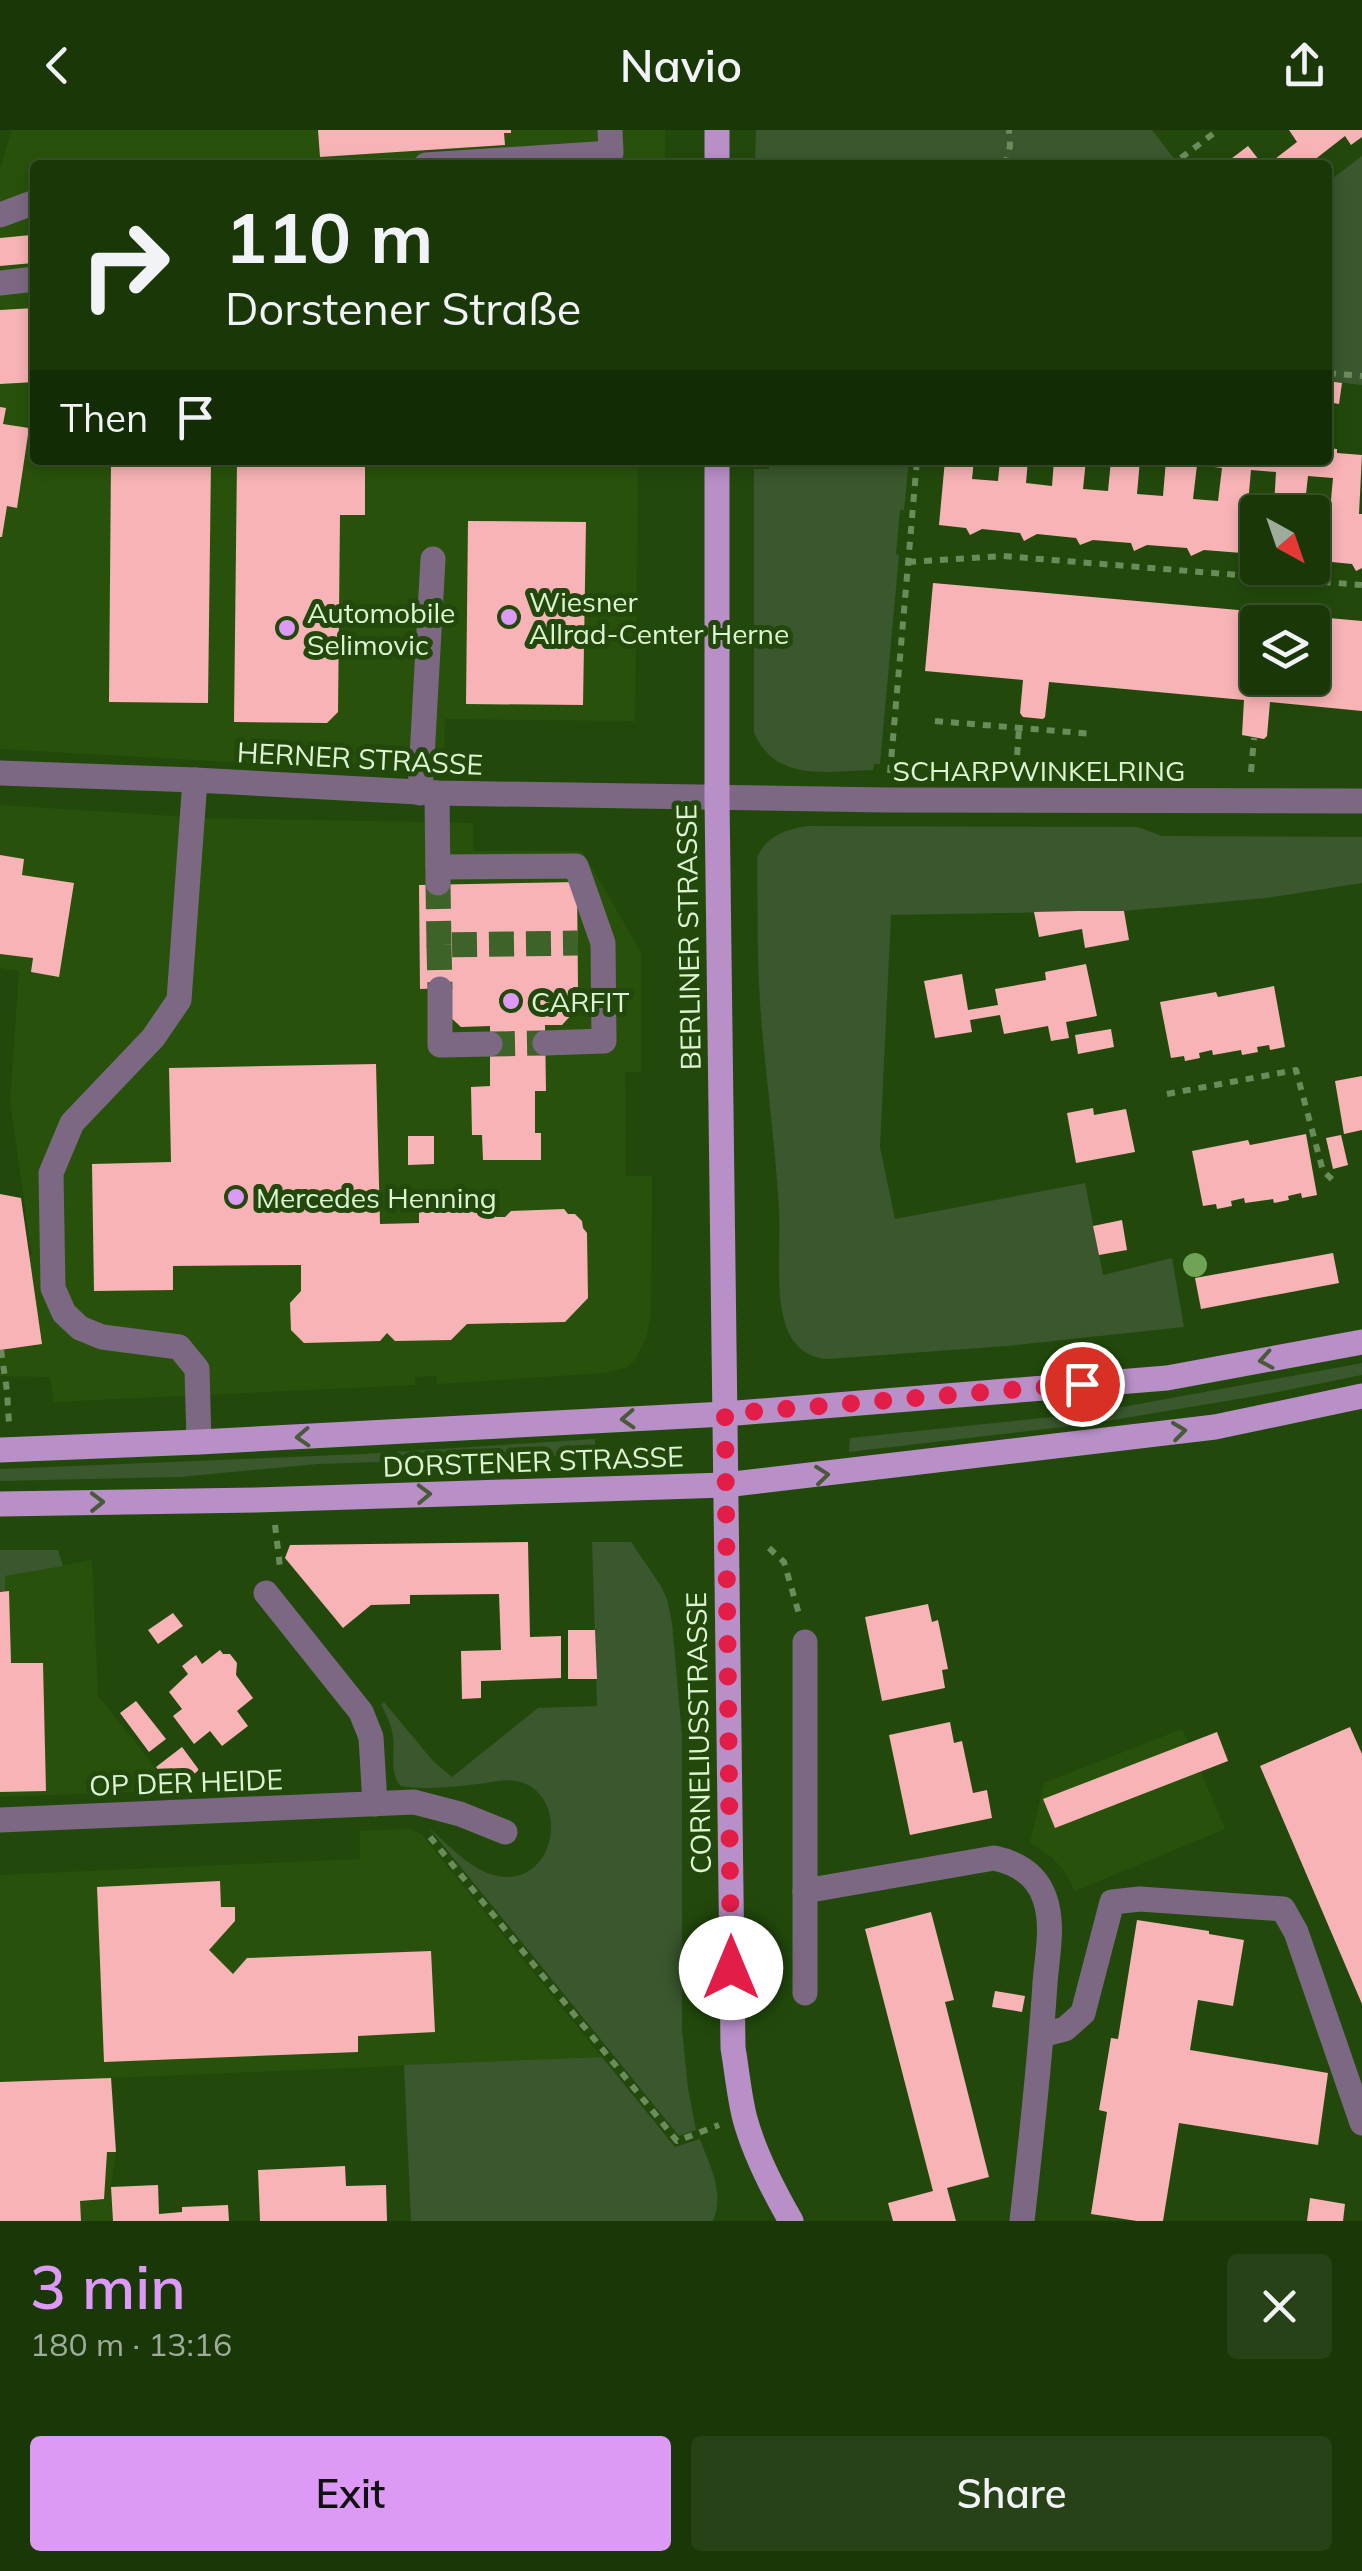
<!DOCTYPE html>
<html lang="en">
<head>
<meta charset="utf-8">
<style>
  :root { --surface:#1a3708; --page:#274216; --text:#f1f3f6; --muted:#9fac9c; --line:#385129; --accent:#dc99f5 }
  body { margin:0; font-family:Mulish,sans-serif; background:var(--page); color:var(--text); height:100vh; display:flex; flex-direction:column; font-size:38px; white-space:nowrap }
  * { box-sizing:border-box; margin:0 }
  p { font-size:32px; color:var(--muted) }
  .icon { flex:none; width:55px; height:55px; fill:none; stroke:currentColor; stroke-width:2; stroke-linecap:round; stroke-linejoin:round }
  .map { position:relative; height:2091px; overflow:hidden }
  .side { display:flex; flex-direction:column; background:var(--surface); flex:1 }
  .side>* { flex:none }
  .banner { position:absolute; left:30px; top:30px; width:1302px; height:305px; border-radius:10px; box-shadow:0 5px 15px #0003,0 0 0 2px var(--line); background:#1a3708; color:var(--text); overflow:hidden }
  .needle { width:65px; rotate:140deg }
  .fabs { position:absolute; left:1240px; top:365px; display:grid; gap:20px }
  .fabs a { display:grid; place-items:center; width:90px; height:90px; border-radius:10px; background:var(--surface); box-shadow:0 5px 15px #0003,0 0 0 2px var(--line); font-size:50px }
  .pin { position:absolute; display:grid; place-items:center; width:85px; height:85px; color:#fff; margin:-42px; border:5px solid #fff; border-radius:50%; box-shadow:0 2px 10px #0007 }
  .me { position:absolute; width:110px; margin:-55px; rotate:0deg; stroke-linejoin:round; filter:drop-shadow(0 0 8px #0008) }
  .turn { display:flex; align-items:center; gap:35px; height:210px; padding:0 30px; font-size:45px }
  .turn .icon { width:130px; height:130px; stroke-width:2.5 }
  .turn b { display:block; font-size:70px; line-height:85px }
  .then { display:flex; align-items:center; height:95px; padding:0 30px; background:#0003; gap:20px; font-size:38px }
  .round { display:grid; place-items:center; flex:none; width:105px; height:105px; border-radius:10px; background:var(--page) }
  .summary { display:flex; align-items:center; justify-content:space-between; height:170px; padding:0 30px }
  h1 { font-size:60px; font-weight:600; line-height:75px; color:var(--accent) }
  .primary-button { display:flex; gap:20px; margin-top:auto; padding:20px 30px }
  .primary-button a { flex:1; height:115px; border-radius:10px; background:var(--accent); color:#111; font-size:40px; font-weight:600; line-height:115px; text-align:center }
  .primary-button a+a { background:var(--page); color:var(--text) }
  header { display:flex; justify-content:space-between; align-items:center; height:130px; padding:0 30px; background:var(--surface); font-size:45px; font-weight:600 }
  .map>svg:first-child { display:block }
  .built { fill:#28520b }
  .green { fill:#3a572d }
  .building { fill:#f7b3b5; fill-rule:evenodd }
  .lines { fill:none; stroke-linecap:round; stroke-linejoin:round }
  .minor-tunnel { stroke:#3e6329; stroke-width:25; stroke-dasharray:25 12; stroke-linecap:butt }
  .path { stroke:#6b8c5a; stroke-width:6; stroke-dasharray:8 8; stroke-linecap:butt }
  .minor { stroke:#7c6883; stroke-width:25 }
  .major { stroke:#b88fc7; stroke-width:25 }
  .tree { fill:#70a455 }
  .oneway { stroke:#485a3a }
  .route { stroke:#e11d48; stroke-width:18; stroke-dasharray:0 32.4 }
  .poi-dot { fill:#dc99f5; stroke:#22490b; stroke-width:4 }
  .labels { text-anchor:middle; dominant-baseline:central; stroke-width:10; stroke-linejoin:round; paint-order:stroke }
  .poi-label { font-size:28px; fill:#def5d4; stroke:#22490b; text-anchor:start }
  .street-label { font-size:28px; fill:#def5d4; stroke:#22490b }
</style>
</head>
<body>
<header><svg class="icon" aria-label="back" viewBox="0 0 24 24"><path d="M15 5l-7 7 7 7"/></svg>Navio<svg class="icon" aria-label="share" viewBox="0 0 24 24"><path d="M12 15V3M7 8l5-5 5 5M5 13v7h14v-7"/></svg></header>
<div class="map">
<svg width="1362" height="2091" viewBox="0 0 1362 2091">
  <rect width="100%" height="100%" fill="#22490b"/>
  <g class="built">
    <polygon points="12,0 665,0 665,35 35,35 35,330 638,330 635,591 445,589 444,636 231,632 0,619 0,40"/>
    <polygon points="0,675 204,688 473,693 473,720 476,721 582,721 641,822 641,942 625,942 626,1046 652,1046 651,1182 646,1209 634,1231 625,1238 603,1243 437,1254 436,1246 415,1247 415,1255 54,1272 50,1247 0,1246 0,1130 32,1125 10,972 19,841 0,838"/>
    <polygon points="92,1430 98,1566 174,1660 0,1667 0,1461 5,1460 5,1446"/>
    <polygon points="1182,1599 1189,1613 1217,1602 1228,1631 1201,1642 1225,1699 1075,1761 1064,1741 1053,1728 1030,1713 1044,1653"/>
    <polygon points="411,1699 422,1705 602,1927 112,1948 116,2022 111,2057 113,2091 0,2091 0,1745 360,1729 360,1701"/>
  </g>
  <g class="green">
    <polygon points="756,0 1152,0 1179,35 755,35"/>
    <polygon points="1362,26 1362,255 1328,251 1328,52"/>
    <path d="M769,330h140l-5,50h-4l-4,44 3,1 -19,209h-6l-1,6c-46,1 -96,13 -119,-37v-264h15z"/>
    <path d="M808,696l330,1 24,9 200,1v46l-96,15 -142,13 -233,4 -11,232 15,72 190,-36 18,92 69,-17 12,69 -177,19 -179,13c-22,-1 -37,-15 -43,-36 -10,-31 -4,-81 -6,-114 -4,-69 -14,-137 -19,-206 -3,-48 -2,-97 -3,-145 9,-22 29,-29 51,-32z"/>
    <polygon points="1362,1233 1362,1245 1262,1265 1089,1294 849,1322 850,1308 1090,1283"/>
    <polygon points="595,1309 595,1325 318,1334 180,1347 0,1351 0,1339 362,1324"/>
    <path d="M592,1412h39l30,44 6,13 5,24 10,112v294l6,59 8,42 -17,6 -250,-308c20,17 42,43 69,48 54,11 74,-72 26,-93 -15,-6 -31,-1 -46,1 -25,3 -53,6 -77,2 -12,-12 -6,-32 -8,-49 -2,-12 -6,-22 -12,-32l3,-3 49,59 19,16 86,-69 59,-2z"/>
    <polygon points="0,1420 58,1420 63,1436 5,1446 5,1461 0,1461"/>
    <path d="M602,1927l73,90 25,-8c10,28 25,53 13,82h-302l-7,-156z"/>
  </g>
  <g class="building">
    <polygon points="318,0 511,0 511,3 504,3 505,15 320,27"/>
    <polygon points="1289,0 1362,0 1362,7 1351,15 1345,6 1313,31 1315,35 1267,35 1297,12"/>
    <polygon points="1248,16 1263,35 1223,35"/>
    <polygon points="31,105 33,133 0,136 0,108"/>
    <polygon points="35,178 35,252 0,254 0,180"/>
    <polygon points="1328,251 1342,253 1339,274 1328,272"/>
    <polygon points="0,277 6,278 3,294 29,298 17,378 7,376 2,407 0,407"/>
    <path d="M1328,318l9,1v4l25,2 -3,59h3v54l-6,3 -4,-7 -40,-4v-50l18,1 3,-33 -25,-2 -4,36h-46v43l-13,5 -3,-7 -38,-3 -13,6 -4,-8 -40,-3 -13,6 -3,-8 -38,-3 -13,5 -4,-7 -39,-4 -13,7 -4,-8 -38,-4 -12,6 -4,-7 -27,-3 6,-65h29l-2,19 26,2 2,-21h28l-2,23 26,3 2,-26h32l-3,29 25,2 3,-31h29l-3,34 26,2 3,-36h162zM1197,335l25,3 -4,33 -25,-2zM1251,340l25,2 -2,34 -26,-2z"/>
    <polygon points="111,330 211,330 208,573 109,572"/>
    <polygon points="237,330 365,330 365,385 340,385 338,582 327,593 234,592"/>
    <polygon points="468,391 586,392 583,575 466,574"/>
    <path d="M933,453l429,38v90l-92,-9 -3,34 -3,3 -22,-4 2,-35 -195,-18 -4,35 -2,2 -20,-2 -3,-4 3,-33 -98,-9zM1258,492h54v56h-54z"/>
    <polygon points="0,725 24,729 22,745 74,753 59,847 31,842 33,828 0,824"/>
    <polygon points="577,752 578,857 573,857 573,883 562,895 545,895 546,961 535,961 535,1003 541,1003 541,1030 483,1030 482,1005 472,1005 471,957 490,956 490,896 461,897 449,886 449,858 420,859 419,755"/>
    <polygon points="1078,781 1124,781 1129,810 1085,818 1082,799 1039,807 1034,782"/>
    <polygon points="1086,834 1097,886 1066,892 1069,908 1051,911 1048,896 1004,904 1000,885 970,890 972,902 935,908 924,851 962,844 968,880 998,875 995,859 1046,850 1045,842"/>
    <polygon points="1274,856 1285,917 1270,920 1269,915 1257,917 1258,922 1242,925 1241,920 1213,925 1212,920 1199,923 1200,928 1185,931 1184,926 1171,928 1160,872 1216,862 1218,867"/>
    <polygon points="1111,899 1114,917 1078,924 1075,905"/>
    <polygon points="376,934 380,1094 419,1093 419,1082 496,1081 496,1087 505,1087 511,1081 564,1079 568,1084 575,1084 582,1091 583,1098 587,1103 588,1168 565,1192 467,1194 451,1210 395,1211 387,1203 380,1211 304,1213 291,1200 290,1173 301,1161 301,1135 173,1136 173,1160 94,1161 92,1034 171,1032 169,938"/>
    <polygon points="1362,946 1362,1000 1344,1004 1335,951"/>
    <polygon points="1093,978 1094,985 1126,979 1135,1022 1076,1033 1067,983"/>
    <polygon points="1306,1004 1317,1065 1302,1068 1301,1063 1288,1066 1289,1070 1274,1073 1273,1069 1245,1073 1244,1068 1231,1071 1232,1076 1217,1079 1216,1074 1203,1076 1192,1021 1248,1010 1250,1015"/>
    <polygon points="1341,1005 1348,1035 1333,1039 1326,1008"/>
    <polygon points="408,1006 434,1006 434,1034 408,1035"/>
    <polygon points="0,1064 21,1068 42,1214 0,1220"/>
    <polygon points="1122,1090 1127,1120 1099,1125 1093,1096"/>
    <polygon points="1333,1123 1339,1153 1201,1179 1195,1148"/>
    <polygon points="528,1412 530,1507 561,1506 561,1548 481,1551 481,1568 462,1569 461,1521 501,1520 499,1464 410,1465 410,1474 371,1475 343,1498 285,1428 290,1415"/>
    <polygon points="9,1461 11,1533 43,1533 46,1661 0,1662 0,1462"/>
    <polygon points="928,1474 932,1492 938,1490 948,1539 942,1540 945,1558 882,1571 865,1487"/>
    <polygon points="173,1483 183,1496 158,1514 148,1500"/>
    <polygon points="568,1500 595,1500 597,1549 568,1549"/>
    <polygon points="220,1520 223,1524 230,1524 237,1533 236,1545 253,1568 237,1581 248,1596 222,1616 210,1601 194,1614 173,1586 182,1579 169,1562 188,1544 182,1536 196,1525 202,1534"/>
    <polygon points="136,1571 166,1609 149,1622 120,1583"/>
    <polygon points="950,1592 954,1613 962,1611 973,1663 987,1660 992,1688 910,1705 889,1605"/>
    <polygon points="1350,1597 1362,1624 1362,1874 1260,1636"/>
    <polygon points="1217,1602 1228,1631 1055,1698 1043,1669"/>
    <polygon points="182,1617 199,1640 174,1660 156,1637"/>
    <polygon points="220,1751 221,1777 235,1777 235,1791 209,1820 233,1844 247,1828 431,1821 435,1902 358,1906 358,1922 104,1932 97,1757"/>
    <polygon points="931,1782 954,1870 945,1872 989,2047 947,2058 956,2091 893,2091 888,2073 933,2061 865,1799"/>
    <polygon points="1137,1790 1209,1801 1209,1804 1244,1810 1233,1876 1198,1870 1190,1920 1328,1943 1318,2015 1179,1993 1163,2091 1137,2091 1091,2084 1107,1982 1099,1980 1111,1908 1118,1909"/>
    <polygon points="995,1861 1025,1866 1022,1882 992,1877"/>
    <polygon points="111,1948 116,2022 107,2022 104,2069 80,2071 81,2091 0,2091 0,1952"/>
    <polygon points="345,2036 346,2056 386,2055 387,2091 260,2091 258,2040"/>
    <polygon points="158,2055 159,2084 182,2082 182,2077 228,2075 229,2091 113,2091 111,2057"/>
    <polygon points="1310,2068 1345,2074 1343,2091 1307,2091"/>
  </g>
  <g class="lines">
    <g class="minor-tunnel">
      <polyline points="438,754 439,815 578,813"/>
      <polyline points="439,815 440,859"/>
      <polyline points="490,914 545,913"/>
    </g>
    <g class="path">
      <polyline points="1181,28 1218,0"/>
      <polyline points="1005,35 1010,16 1009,0"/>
      <polyline points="1328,243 1362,246"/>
      <polyline points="908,432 1003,426 1362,455"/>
      <polyline points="935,591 1094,604"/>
      <polyline points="1016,641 1019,598"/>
      <polyline points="1251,642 1254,608"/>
      <polyline points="890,643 917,330"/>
      <polyline points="1167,964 1296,940 1323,1041 1336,1053"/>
      <polyline points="1,1220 7,1261 9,1294"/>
      <polyline points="275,1395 280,1437"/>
      <polyline points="769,1418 784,1432 799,1484"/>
      <polyline points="430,1707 677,2011 719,1995"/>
    </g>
    <g class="minor">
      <polyline points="426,35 611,23 610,0"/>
      <polyline points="0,85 35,72"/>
      <polyline points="0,153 35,149"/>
      <polyline points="0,643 195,650 437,663 887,670 1362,671"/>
      <polyline points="195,650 179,870 153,908 72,993 51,1043 53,1158 64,1183 80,1198 102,1207 179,1217 197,1239 199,1312"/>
      <polyline points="420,663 433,429"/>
      <polyline points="437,663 438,753"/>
      <polyline points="438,737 576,736 603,813 604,911 545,913"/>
      <polyline points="440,859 440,915 490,914"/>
      <polyline points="266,1463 361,1582 371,1607 375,1674"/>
      <polyline points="0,1690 414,1672 460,1684 505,1702"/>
      <path d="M805,1761l189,-33c24,5 43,17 51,41 9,27 2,57 0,84 -5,80 -14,159 -23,238"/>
      <polyline points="805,1863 805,1512"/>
      <polyline points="1042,1905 1065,1899 1083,1883 1112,1772 1140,1769 1283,1779 1296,1802 1362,1993"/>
    </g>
    <g class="major">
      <polyline points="717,0 717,35"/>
      <path d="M717,330v338l16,1250c4,23 6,48 12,71 10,36 27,69 46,102"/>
      <polyline points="0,1320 199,1312 725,1284 1167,1248 1362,1212"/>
      <polyline points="0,1374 256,1370 725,1355 1215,1297 1362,1266"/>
    </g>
  </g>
  <circle class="tree" cx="1195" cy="1135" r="12"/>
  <defs><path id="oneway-chevron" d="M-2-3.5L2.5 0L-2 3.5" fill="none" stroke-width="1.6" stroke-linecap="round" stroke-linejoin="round" transform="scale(2.5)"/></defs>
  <g class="oneway">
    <use href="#oneway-chevron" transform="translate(1266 1230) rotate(170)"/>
    <use href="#oneway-chevron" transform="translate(628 1289) rotate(177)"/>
    <use href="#oneway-chevron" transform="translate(1179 1301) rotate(-7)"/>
    <use href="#oneway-chevron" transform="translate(303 1307) rotate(177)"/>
    <use href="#oneway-chevron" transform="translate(822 1345) rotate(-6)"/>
    <use href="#oneway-chevron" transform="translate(424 1364) rotate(-2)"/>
    <use href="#oneway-chevron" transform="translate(97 1372) rotate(-1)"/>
  </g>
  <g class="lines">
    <polyline class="route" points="731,1838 725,1284 1082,1254"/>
  </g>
  <g class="poi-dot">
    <circle cx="509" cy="487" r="10"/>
    <circle cx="287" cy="498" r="10"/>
    <circle cx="511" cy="871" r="10"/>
    <circle cx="236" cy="1067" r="10"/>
  </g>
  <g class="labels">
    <g class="poi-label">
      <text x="529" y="471">Wiesner<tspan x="529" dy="32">Allrad-Center Herne</tspan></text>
      <text x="307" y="482">Automobile<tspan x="307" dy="32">Selimovic</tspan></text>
      <text x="531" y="871">CARFIT</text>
      <text x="256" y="1067">Mercedes Henning</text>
    </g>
    <g class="street-label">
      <text transform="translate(360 628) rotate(3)">HERNER STRASSE</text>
      <text x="1039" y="640">SCHARPWINKELRING</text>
      <text transform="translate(688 807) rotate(-91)">BERLINER STRASSE</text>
      <text transform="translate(533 1331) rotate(-2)">DORSTENER STRASSE</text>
      <text transform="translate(698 1603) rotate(-91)">CORNELIUSSTRASSE</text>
      <text transform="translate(186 1652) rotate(-2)">OP DER HEIDE</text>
    </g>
  </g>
</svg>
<div class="fabs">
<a><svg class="needle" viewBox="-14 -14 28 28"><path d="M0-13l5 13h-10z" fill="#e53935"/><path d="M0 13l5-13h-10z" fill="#9fac9c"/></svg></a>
<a><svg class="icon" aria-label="layers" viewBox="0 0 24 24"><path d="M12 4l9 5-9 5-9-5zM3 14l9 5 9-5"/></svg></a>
</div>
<div class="pin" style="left:1082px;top:1254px;background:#d93025"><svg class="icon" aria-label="arrive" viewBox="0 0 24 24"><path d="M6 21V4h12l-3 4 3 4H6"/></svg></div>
<svg class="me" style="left:731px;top:1838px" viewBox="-20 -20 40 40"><circle r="19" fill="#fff"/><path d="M0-13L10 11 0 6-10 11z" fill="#e11d48"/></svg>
<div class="banner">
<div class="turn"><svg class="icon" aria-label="right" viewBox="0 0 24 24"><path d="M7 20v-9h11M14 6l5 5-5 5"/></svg><div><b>110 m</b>Dorstener Straße</div></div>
<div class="then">Then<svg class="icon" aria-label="arrive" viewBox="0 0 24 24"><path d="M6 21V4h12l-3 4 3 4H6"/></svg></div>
</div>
</div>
<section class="side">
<div class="summary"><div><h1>3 min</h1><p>180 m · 13:16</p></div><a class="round"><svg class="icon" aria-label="close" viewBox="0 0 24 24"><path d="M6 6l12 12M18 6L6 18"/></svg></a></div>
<div class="primary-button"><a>Exit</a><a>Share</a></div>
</section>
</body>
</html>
